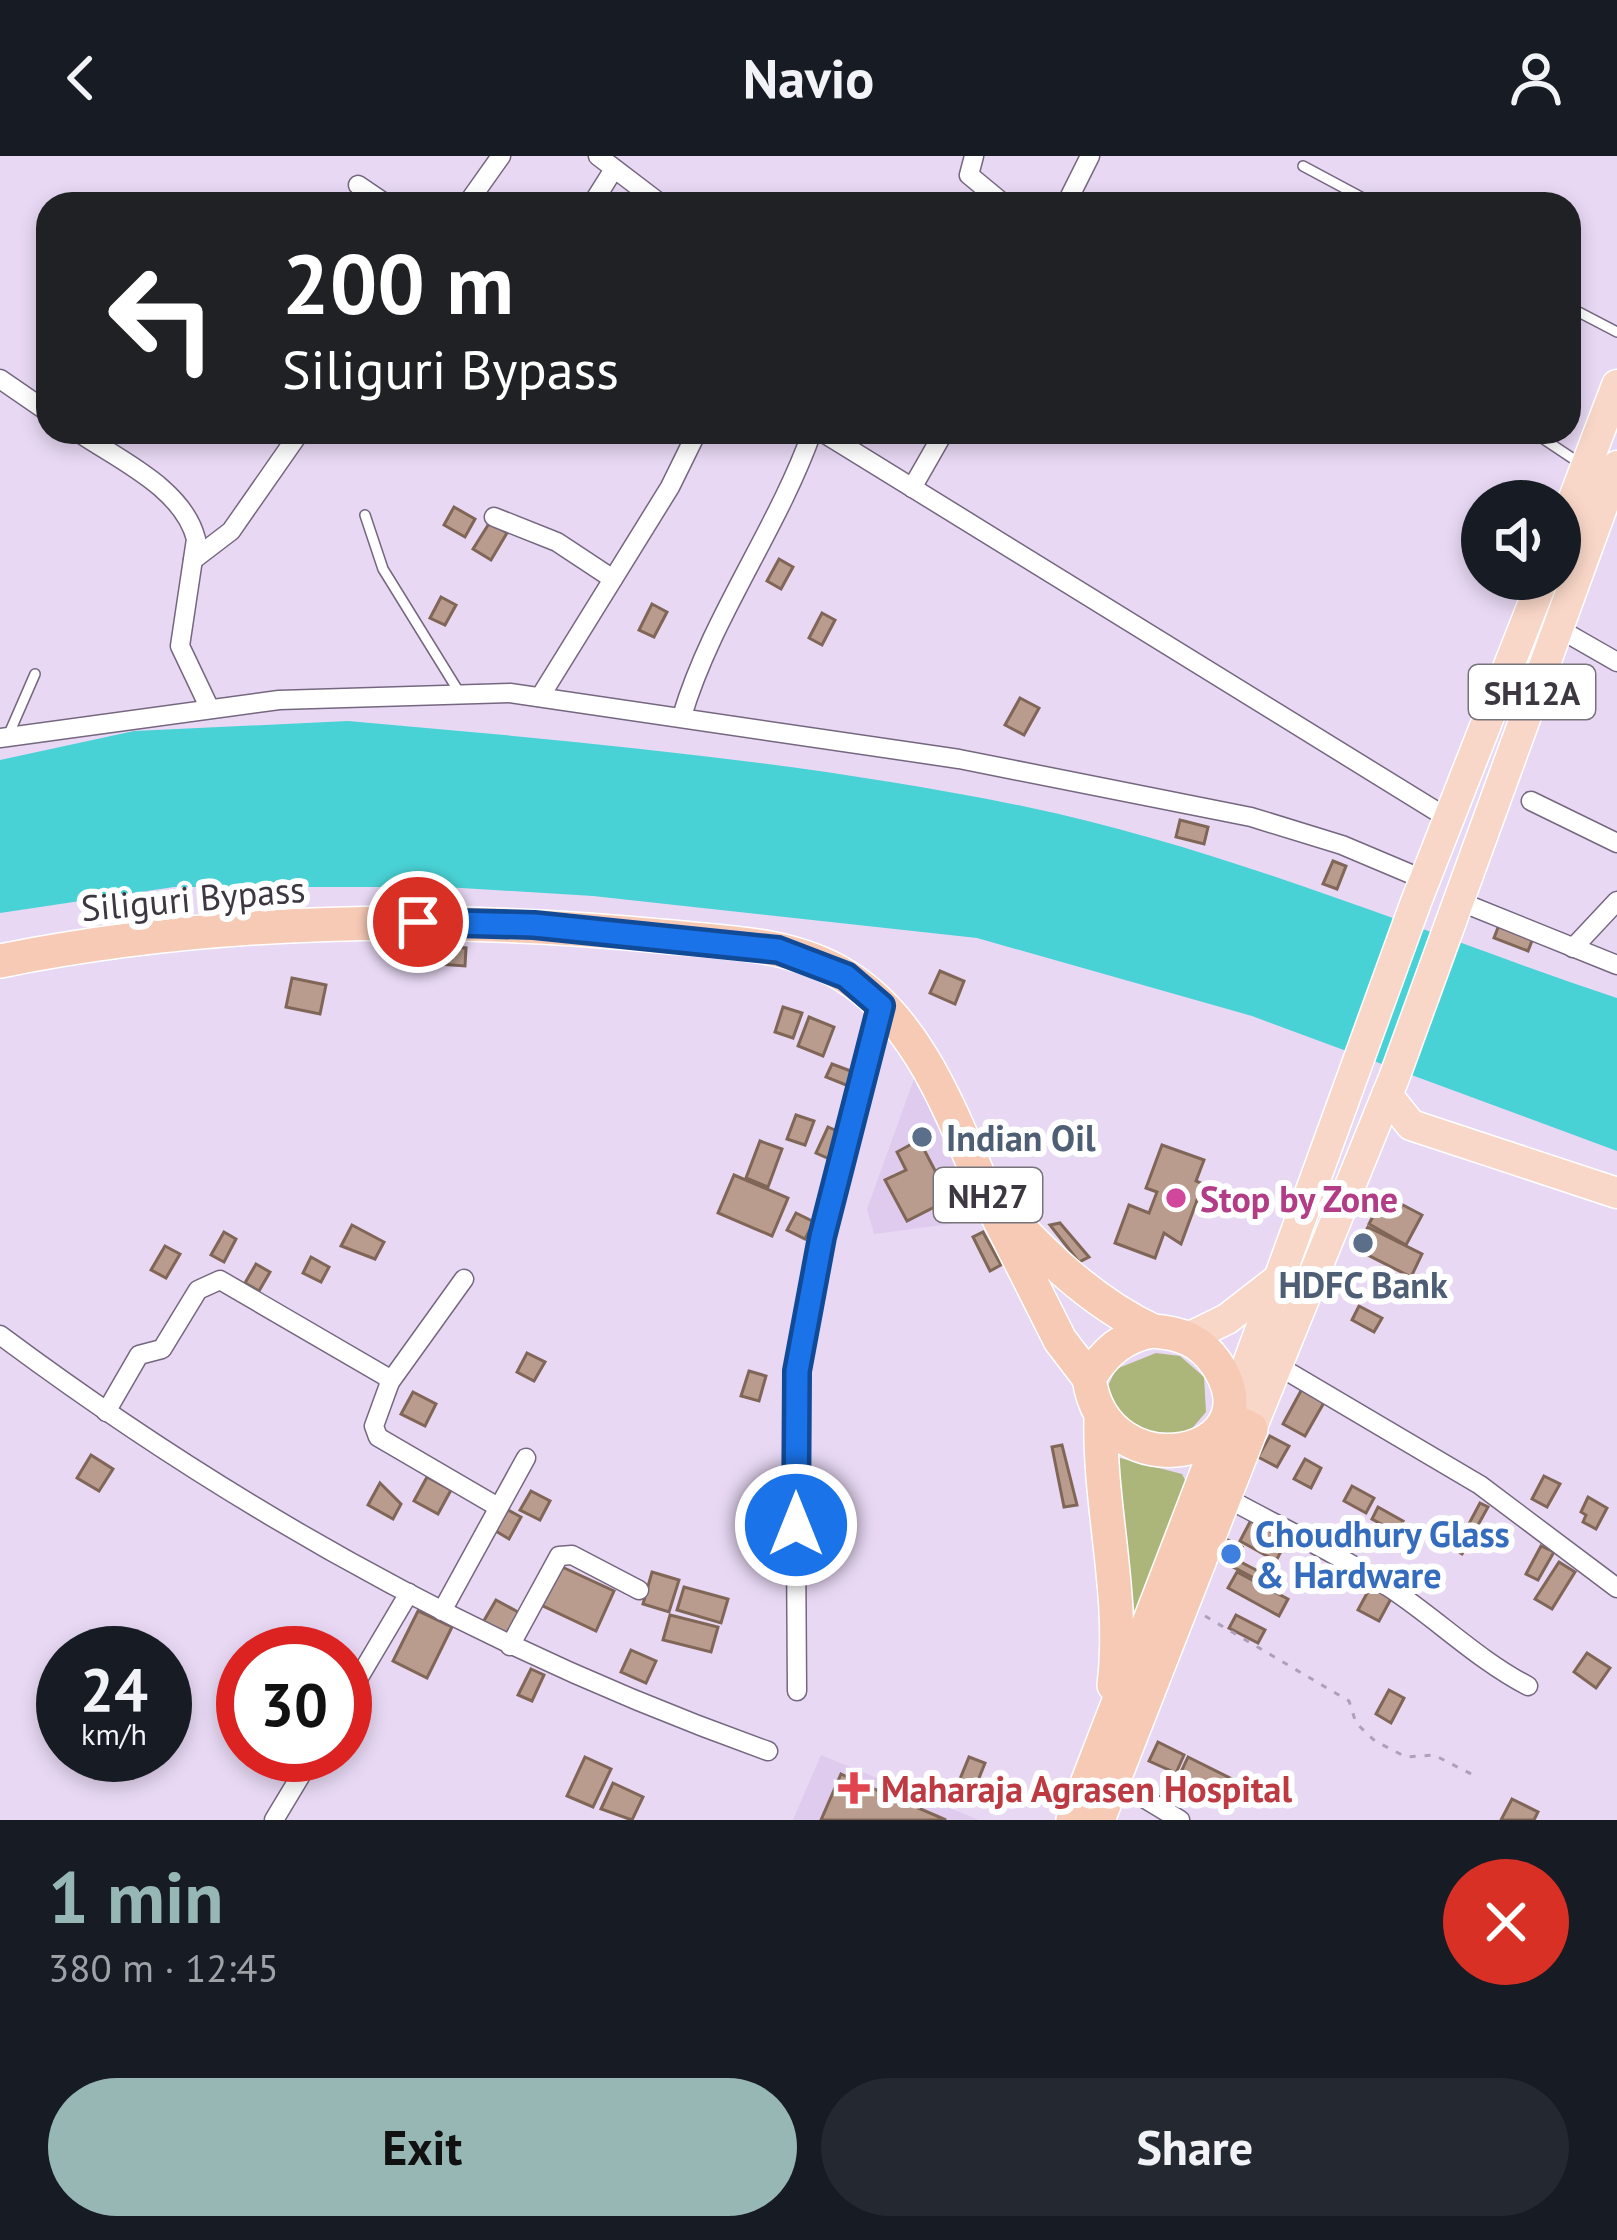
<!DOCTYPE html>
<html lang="en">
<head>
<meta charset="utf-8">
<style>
  :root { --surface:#171b24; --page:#242831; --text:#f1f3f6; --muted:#9ea1a6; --accent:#96b7b4 }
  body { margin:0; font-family:"PT Sans",sans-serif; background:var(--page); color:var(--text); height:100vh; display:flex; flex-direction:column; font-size:45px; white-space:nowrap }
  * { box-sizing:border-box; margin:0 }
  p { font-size:39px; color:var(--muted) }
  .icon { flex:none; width:66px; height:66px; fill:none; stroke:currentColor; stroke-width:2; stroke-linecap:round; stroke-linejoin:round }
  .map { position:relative; height:1664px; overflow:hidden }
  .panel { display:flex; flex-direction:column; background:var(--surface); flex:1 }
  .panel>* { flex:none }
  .hud { position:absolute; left:36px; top:36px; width:1545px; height:252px; border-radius:36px; box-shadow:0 6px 18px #0003; background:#202124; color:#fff; overflow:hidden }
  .controls { position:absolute; left:1461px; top:324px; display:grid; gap:24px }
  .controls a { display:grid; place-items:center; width:120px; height:120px; border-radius:50%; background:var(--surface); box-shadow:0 6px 18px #0003; font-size:60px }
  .speed { position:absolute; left:36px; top:1470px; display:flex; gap:24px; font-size:60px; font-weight:700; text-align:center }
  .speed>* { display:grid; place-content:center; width:156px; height:156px; border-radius:50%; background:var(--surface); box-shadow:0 6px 18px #0003; line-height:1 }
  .speed small { font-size:30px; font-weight:400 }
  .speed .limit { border:18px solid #d22; background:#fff; color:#111 }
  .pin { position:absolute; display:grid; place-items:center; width:102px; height:102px; color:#fff; margin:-51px; border:6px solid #fff; border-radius:50%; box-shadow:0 3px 12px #0007 }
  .me { position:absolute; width:132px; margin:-66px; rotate:0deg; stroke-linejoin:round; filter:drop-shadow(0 0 9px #0008) }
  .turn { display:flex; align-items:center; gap:42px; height:252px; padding:0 48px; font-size:54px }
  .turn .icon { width:156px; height:156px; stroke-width:2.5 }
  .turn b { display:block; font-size:84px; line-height:102px }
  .round { display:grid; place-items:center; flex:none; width:126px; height:126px; border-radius:63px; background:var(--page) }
  .head { display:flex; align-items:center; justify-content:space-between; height:204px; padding:0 48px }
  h1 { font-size:72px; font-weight:700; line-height:90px; color:var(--accent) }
  .primary-button { display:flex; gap:24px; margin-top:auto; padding:24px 48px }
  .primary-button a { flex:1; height:138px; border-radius:72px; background:var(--accent); color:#111; font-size:48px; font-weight:700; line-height:138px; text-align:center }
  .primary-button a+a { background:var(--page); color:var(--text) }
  header { display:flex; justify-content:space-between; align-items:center; height:156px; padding:0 48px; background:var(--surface); font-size:54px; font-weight:700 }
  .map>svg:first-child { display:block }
  .built { fill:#decbed }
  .green { fill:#adb67a }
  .water { fill:#49d2d5 }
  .building { fill:#b99c8d; stroke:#806657; stroke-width:3 }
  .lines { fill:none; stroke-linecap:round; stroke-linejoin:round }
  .service-casing { stroke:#75677f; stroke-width:12 }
  .minor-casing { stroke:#75677f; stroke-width:21 }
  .primary-casing { stroke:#fff; stroke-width:33 }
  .trunk-casing { stroke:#fff; stroke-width:36 }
  .path { stroke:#aea1b7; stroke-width:3; stroke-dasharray:6 9; stroke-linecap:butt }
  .service { stroke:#fff; stroke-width:9 }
  .minor { stroke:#fff; stroke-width:18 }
  .primary { stroke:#f9d7c8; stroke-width:30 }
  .trunk { stroke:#f7cab6; stroke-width:33 }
  .route-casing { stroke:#114b97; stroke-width:30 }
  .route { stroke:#1a73e8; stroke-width:21 }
  .service-dot { fill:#5c6f8a; stroke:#fff; stroke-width:4.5 }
  .hotel-dot { fill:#d1479c; stroke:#fff; stroke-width:4.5 }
  .shop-dot { fill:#3f7fe0; stroke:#fff; stroke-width:4.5 }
  .health-dot { fill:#e0444e; stroke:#fff; stroke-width:4.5 }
  .labels { text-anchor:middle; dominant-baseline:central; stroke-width:12; stroke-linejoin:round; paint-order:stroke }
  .shield { fill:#fff; stroke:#77737a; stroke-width:3 }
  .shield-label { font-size:33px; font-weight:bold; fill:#3d3741 }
  .street-label { font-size:36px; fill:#3d3741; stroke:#fff }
  .service-label { font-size:36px; font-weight:bold; fill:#4e5e75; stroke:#fff; text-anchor:start }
  .hotel-label { font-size:36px; font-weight:bold; fill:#b23c85; stroke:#fff; text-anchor:start }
  .shop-label { font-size:36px; font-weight:bold; fill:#366cbe; stroke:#fff; text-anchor:start }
  .health-label { font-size:36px; font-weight:bold; fill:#be3a42; stroke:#fff; text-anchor:start }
</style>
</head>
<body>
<header><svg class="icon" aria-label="back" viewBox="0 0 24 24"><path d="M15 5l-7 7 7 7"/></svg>Navio<svg class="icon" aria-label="person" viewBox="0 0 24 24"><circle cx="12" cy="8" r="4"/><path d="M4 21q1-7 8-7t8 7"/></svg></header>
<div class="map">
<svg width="1617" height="1664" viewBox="0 0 1617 1664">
  <rect width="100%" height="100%" fill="#e8d8f4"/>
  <g class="built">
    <polygon points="919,909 987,1063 874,1078 867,1053"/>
    <polygon points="821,1599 979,1664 793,1664"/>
  </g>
  <g class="green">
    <polygon points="1156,1197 1180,1200 1204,1221 1206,1256 1188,1277 1154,1279 1118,1264 1107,1232 1116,1213"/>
    <polygon points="1116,1301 1182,1318 1186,1326 1135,1461"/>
  </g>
  <path class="water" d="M348,565c227,20 456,40 679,86 201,42 396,126 590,191v153l-365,-135 -275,-78 -384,-42 -148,-9h-271l-174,26v-153l134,-29z"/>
  <g class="building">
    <polygon points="454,351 475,363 465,381 444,369"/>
    <polygon points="490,366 507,377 491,404 473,393"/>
    <polygon points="779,403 793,411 781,433 767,425"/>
    <polygon points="441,441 456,449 445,469 430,462"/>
    <polygon points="652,448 667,456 654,481 639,474"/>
    <polygon points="822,457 835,464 822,489 809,482"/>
    <polygon points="1020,542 1039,552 1024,579 1005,569"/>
    <polygon points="1180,664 1208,671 1204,688 1176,681"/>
    <polygon points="1333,705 1346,710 1337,733 1323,728"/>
    <polygon points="1499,769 1533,782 1528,795 1494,782"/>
    <polygon points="425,789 466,792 465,810 424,807"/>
    <polygon points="940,815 964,825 955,848 930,837"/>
    <polygon points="292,822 326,829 320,858 286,851"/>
    <polygon points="783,851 802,857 793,882 775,876"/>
    <polygon points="809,861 834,871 823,900 798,890"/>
    <polygon points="832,908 856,917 851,931 826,921"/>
    <polygon points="796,959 814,965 805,989 787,983"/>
    <polygon points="828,971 844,978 832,1004 816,997"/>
    <polygon points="919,984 950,1043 907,1065 885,1024 906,1014 897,996"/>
    <polygon points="760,985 782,993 768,1031 746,1022"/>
    <polygon points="1162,989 1204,1004 1196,1025 1203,1028 1181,1088 1164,1077 1155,1102 1115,1087 1129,1049 1149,1057 1157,1036 1146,1032"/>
    <polygon points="734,1019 788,1042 772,1080 718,1057"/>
    <polygon points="1024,1021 1038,1051 1029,1058 1016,1027"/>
    <polygon points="1384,1039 1422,1059 1406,1089 1369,1068"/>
    <polygon points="796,1057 814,1066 805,1083 787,1074"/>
    <polygon points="1060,1067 1089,1101 1079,1106 1050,1069"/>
    <polygon points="352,1069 384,1086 375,1103 341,1090"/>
    <polygon points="1368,1071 1422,1098 1411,1121 1356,1093"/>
    <polygon points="224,1076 236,1083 224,1106 211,1099"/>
    <polygon points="983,1076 1001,1109 990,1115 973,1081"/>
    <polygon points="165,1090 180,1098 166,1122 151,1114"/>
    <polygon points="311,1101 329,1111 321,1126 303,1117"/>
    <polygon points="256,1108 270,1116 259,1135 245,1127"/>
    <polygon points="1359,1150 1382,1162 1374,1176 1352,1164"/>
    <polygon points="527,1197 545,1206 534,1225 517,1216"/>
    <polygon points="749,1215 766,1220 759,1245 741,1240"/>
    <polygon points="1303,1231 1326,1243 1305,1280 1283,1268"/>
    <polygon points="413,1236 436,1248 425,1270 401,1258"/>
    <polygon points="1270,1280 1289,1290 1277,1311 1258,1301"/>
    <polygon points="1062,1289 1077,1349 1064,1351 1052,1291"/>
    <polygon points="91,1299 113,1313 99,1335 77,1322"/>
    <polygon points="1305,1303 1321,1312 1311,1332 1294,1323"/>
    <polygon points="1544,1320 1560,1328 1547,1351 1532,1343"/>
    <polygon points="427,1321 451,1334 438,1358 414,1345"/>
    <polygon points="380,1327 401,1348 393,1363 368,1349"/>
    <polygon points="1352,1330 1374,1342 1366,1357 1344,1345"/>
    <polygon points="531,1335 550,1345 540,1364 520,1354"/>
    <polygon points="1588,1341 1607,1352 1596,1373 1583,1366 1586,1359 1581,1356"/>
    <polygon points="1480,1347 1488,1351 1462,1398 1455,1394"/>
    <polygon points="1378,1351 1403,1365 1396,1376 1372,1363"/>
    <polygon points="506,1353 521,1361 509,1383 494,1374"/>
    <polygon points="1251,1364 1287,1384 1276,1405 1240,1385"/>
    <polygon points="1228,1384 1242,1391 1235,1403 1258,1415 1254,1422 1218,1403"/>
    <polygon points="1541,1390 1554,1396 1538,1424 1526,1418"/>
    <polygon points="1559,1406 1575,1416 1552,1453 1535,1443"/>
    <polygon points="560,1410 614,1435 596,1475 541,1449"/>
    <polygon points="652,1416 679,1424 669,1456 643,1448"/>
    <polygon points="1237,1416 1288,1443 1279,1460 1228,1432"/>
    <polygon points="1372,1428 1393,1439 1379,1465 1358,1454"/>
    <polygon points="684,1431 728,1443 721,1467 677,1454"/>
    <polygon points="496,1444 520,1457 507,1482 482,1468"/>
    <polygon points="418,1455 452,1471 427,1522 393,1505"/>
    <polygon points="670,1459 718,1471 711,1496 663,1484"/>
    <polygon points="1236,1459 1265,1474 1258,1487 1229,1472"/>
    <polygon points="631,1494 656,1505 646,1527 621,1516"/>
    <polygon points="1587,1497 1610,1512 1596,1532 1574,1516"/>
    <polygon points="531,1513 544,1519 532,1545 518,1539"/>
    <polygon points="1389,1534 1404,1542 1391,1567 1376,1558"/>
    <polygon points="1158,1586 1184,1599 1176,1617 1149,1605"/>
    <polygon points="585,1601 611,1613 593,1651 567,1640"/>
    <polygon points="969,1601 985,1607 971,1642 955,1635"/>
    <polygon points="1188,1601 1234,1624 1226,1641 1180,1618"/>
    <polygon points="841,1618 867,1630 946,1664 821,1664"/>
    <polygon points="613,1627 643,1641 632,1664 601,1653"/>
    <polygon points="1512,1643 1538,1656 1534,1664 1501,1664"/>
  </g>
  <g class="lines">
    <g class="service-casing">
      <g id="service">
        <polyline points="1303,10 1374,48"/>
        <polyline points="1569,151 1617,176"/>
        <polyline points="1533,276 1581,308"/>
        <polyline points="365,359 383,413 459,536"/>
        <polyline points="8,580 35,518"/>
      </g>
    </g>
    <g class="minor-casing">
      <g id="minor">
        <polyline points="598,0 661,48"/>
        <polyline points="974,0 969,19 1004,48"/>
        <polyline points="358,29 386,48"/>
        <polyline points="467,48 501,0"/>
        <polyline points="592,48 614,13"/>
        <polyline points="1066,48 1090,0"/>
        <polyline points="0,223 48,256"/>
        <path d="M78,276c41,28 105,56 118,107l-16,107 29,61"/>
        <polyline points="822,276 1449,663"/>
        <polyline points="912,332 944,276"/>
        <polyline points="494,361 557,386 613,423"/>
        <polyline points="193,404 231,375 300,276"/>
        <polyline points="1556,471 1617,506"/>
        <polyline points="540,541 670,331 697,276"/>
        <path d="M682,560c30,-100 95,-186 130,-284"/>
        <polyline points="0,582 279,544 510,537 959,603 1251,661 1342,689 1425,724"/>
        <polyline points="1531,645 1617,687"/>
        <polyline points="1456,744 1617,809"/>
        <polyline points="1573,792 1617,745"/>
        <path d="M0,1179c235,175 492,318 768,416"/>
        <polyline points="1275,1208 1480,1329 1617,1432"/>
        <polyline points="390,1226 464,1123"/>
        <polyline points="106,1256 139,1199 162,1193 198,1134 220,1124 385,1220 390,1226 374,1270 378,1281 498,1351"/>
        <path d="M1225,1341c55,30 113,57 165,91 47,31 88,72 138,98"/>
        <polyline points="442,1455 526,1302"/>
        <polyline points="510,1490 559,1400 572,1399 639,1434"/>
        <polyline points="797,1535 795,1230 822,1081 881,850"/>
        <polyline points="345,1545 409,1437"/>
        <polyline points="1114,1624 1180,1664"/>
        <polyline points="274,1664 313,1599"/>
      </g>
    </g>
    <g class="primary-casing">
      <g id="primary">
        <polyline points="1560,379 1617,229"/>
        <polyline points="1387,939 1411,969 1617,1037"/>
        <polyline points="1188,1182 1227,1163 1276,1125"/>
        <polyline points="1229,1260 1416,746 1543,423"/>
        <polyline points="1251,1273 1394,922 1617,310"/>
      </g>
    </g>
    <g class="trunk-casing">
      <g id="trunk">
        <path d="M0,805c218,-44 440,-46 660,-25 61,6 131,6 185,40 75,46 107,140 141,217"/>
        <path d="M1153,1175c27,2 47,9 63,32 64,94 -111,131 -127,15 16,-26 34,-42 64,-47z"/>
        <path d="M1089,1222l-29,-38 -74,-147c51,54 99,106 167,138"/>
        <path d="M1101,1263c-2,89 24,176 13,266"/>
        <polyline points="1073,1664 1228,1262 1251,1273 1098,1664"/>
      </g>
    </g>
    <polyline class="path" points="1205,1460 1349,1545 1356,1567 1375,1585 1406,1601 1434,1599 1479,1622"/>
    <use href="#service" class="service"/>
    <use href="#minor" class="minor"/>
    <use href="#primary" class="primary"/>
    <use href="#trunk" class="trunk"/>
  </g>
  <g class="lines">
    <g class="route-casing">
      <polyline id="route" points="418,766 534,769 778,794 846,820 881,850 822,1081 797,1215 796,1369"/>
    </g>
    <use href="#route" class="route"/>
  </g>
  <g class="service-dot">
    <circle cx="922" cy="981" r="12"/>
    <circle cx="1363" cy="1087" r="12"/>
  </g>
  <circle class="hotel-dot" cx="1176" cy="1042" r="12"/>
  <circle class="shop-dot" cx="1231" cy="1398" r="12"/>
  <path class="health-dot" d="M848 1614h12v12h12v12h-12v12h-12v-12h-12v-12h12z"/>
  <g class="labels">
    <g class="shield">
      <rect x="1469" y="509" width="126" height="54" rx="9"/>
      <rect x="934" y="1012" width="108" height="54" rx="9"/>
    </g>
    <g class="shield-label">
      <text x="1532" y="536">SH12A</text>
      <text x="988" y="1039">NH27</text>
    </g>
    <g class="street-label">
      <text transform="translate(193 742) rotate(-5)">Siliguri Bypass</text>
    </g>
    <g class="service-label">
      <text x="946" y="981">Indian Oil</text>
      <text x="1363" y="1128" text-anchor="middle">HDFC Bank</text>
    </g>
    <g class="hotel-label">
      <text x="1200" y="1042">Stop by Zone</text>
    </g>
    <g class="shop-label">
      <text x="1255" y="1377">Choudhury Glass<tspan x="1255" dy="41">&amp; Hardware</tspan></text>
    </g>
    <g class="health-label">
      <text x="881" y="1632">Maharaja Agrasen Hospital</text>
    </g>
  </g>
</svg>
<div class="controls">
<a><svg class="icon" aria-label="sound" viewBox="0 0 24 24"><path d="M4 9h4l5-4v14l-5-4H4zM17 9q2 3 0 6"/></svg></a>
</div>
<div class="speed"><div>24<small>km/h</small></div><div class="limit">30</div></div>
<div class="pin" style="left:418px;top:766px;background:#d93025"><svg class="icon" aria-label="arrive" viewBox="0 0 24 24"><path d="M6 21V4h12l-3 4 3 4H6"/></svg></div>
<svg class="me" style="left:796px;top:1369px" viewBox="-20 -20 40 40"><circle r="17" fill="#1a73e8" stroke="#fff" stroke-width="3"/><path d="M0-11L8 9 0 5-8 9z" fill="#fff"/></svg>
<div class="hud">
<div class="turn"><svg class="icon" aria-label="left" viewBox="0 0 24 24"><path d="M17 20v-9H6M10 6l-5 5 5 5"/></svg><div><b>200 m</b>Siliguri Bypass</div></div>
</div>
</div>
<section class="panel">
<div class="head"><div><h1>1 min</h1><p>380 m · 12:45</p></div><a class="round" style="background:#d93025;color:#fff"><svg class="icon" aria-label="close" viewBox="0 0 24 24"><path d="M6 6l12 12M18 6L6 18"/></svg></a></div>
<div class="primary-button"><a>Exit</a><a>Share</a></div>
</section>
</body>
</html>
